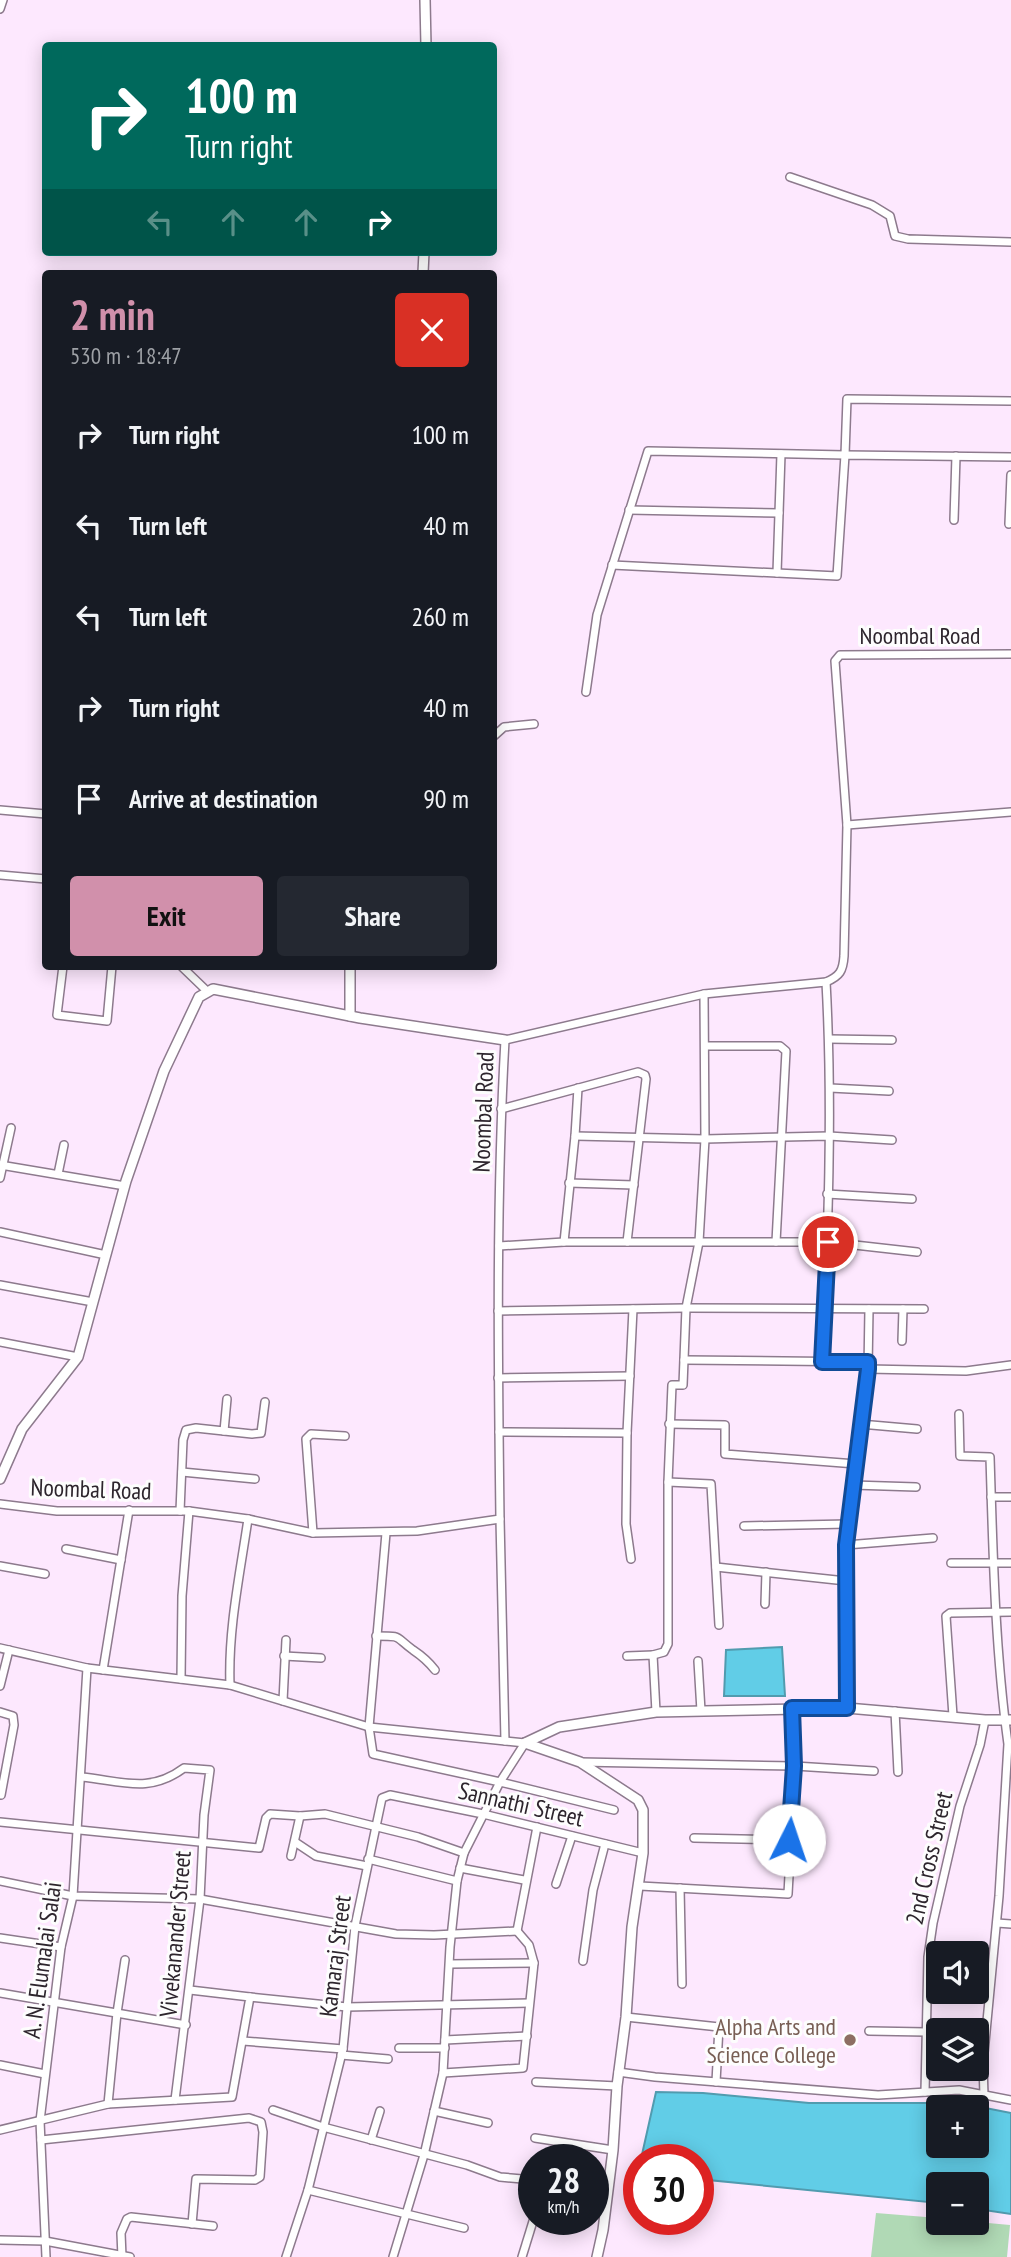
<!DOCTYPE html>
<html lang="en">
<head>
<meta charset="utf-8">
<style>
  :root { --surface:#171b24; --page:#242831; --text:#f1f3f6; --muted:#9ea1a6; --accent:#d190ab }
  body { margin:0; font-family:"PT Sans Narrow",sans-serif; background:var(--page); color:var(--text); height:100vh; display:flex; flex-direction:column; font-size:26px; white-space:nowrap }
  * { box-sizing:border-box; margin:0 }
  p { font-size:23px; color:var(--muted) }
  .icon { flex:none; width:38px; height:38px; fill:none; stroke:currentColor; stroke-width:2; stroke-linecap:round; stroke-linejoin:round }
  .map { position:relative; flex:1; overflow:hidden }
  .side { position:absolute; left:42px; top:270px; width:455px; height:700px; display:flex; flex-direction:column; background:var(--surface); border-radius:7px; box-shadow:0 4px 18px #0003 }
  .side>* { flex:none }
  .hud { position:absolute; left:42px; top:42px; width:455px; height:214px; border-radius:7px; box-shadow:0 4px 18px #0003; background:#00695c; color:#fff; overflow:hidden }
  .buttons { position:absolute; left:926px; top:1941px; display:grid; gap:14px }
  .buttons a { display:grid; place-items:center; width:63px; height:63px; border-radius:7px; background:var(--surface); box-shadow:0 4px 18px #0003; font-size:35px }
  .speed { position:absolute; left:518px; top:2144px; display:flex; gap:14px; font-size:35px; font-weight:700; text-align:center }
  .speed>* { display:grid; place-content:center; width:91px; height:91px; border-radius:50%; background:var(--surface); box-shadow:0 4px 18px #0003; line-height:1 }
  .speed small { font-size:18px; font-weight:400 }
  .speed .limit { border:10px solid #d22; background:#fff; color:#111 }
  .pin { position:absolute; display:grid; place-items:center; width:60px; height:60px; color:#fff; margin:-30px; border:4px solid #fff; border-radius:50%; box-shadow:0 2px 7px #0007 }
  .me { position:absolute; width:77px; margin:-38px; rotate:4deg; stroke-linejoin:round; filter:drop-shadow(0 0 5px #0008) }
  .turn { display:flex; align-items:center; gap:24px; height:147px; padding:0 28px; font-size:32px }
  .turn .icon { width:91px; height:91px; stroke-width:2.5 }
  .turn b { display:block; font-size:49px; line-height:60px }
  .lanes { display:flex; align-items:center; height:66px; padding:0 28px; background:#0003; justify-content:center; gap:35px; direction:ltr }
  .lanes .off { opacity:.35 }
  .round { display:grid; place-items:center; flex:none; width:74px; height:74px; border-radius:7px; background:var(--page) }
  .summary { display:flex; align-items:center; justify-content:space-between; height:119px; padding:0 28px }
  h1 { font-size:42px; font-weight:700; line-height:52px; color:var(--accent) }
  .cta { display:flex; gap:14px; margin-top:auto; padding:14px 28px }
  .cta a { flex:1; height:80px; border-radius:7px; background:var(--accent); color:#111; font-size:28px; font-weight:700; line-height:80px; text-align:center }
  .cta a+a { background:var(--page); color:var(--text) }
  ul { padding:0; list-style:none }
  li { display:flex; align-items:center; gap:21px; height:91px; padding:0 28px }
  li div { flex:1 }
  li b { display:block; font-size:26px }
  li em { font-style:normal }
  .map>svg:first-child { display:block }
  .green { fill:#b0d9b5 }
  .water { fill:#61cde7; stroke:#519baf; stroke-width:2; fill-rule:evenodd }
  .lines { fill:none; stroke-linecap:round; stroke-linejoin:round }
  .minor-casing { stroke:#8d7a8d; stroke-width:10 }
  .tertiary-casing { stroke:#8d7a8d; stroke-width:12 }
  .minor { stroke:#fff; stroke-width:7 }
  .tertiary { stroke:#fff; stroke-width:9 }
  .route-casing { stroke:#114b97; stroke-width:18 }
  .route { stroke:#1a73e8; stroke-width:12 }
  .education-dot { fill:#8d6e63; stroke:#fdfdfd; stroke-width:2.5 }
  .labels { text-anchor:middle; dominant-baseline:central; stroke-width:6; stroke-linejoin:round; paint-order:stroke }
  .street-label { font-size:24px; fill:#2d252d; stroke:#fdfdfd }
  .education-label { font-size:24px; fill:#785e54; stroke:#fdfdfd; text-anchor:end }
</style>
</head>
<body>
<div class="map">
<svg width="1011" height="2257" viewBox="0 0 1011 2257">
  <rect width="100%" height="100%" fill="#fde8fe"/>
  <polygon class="green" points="876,2213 938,2218 938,2222 977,2222 1010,2225 1007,2257 871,2257"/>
  <g class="water">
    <polygon points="782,1647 785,1696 724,1696 726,1650"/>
    <path d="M656,2092l47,1 106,10h151l51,10v101l-34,-5 -1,-25h-38v19l-240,-24v-19l-57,-1zM938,2107h38v39h-38z"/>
  </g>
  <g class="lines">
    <g class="minor-casing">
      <g id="minor">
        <polyline points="0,9 3,0"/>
        <polyline points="790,177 872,205 890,216 895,236 908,239 1011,242"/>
        <polyline points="629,510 779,513"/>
        <polyline points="954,520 956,456"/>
        <polyline points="1009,524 1011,475"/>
        <polyline points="612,565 837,576 845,455 1011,457"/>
        <polyline points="777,573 781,454"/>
        <polyline points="586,692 597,615 648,451 845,455 847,399 1011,401"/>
        <polyline points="494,736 504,727 534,724"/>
        <polyline points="0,810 46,814"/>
        <polyline points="847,825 1011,812"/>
        <polyline points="0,875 46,879"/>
        <polyline points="63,966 57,1015 107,1021 112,966"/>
        <polyline points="181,966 208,992"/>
        <polyline points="829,1039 892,1040"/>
        <polyline points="705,1046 780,1046 786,1051 776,1242"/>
        <polyline points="830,1088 889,1091"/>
        <polyline points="501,1109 638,1072 645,1075 646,1079 627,1242"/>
        <polyline points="575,1136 705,1139 829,1136 892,1140"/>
        <polyline points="0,1165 125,1186"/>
        <polyline points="58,1174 64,1145"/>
        <polyline points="0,1178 11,1128"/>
        <polyline points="569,1183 634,1185"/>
        <polyline points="827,1194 912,1199"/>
        <polyline points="0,1232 106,1255"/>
        <polyline points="564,1242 575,1136 578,1088"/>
        <polyline points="499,1246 564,1242 828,1242 917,1252"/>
        <polyline points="0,1285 93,1302"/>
        <polyline points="498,1311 686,1308 924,1309"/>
        <polyline points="902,1341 903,1309"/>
        <polyline points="0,1342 78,1357"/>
        <polyline points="684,1360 868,1362"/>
        <path d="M822,1362c6,-127 11,-253 4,-380"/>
        <polyline points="868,1369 966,1371 1011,1365"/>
        <polyline points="498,1378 630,1376"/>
        <path d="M959,1414l1,42 30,1c3,96 5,192 18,287l-9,152 -16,167 1,33"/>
        <polyline points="669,1424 725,1425 725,1454 856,1464"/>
        <polyline points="860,1424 917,1429"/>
        <polyline points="224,1431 227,1399"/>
        <polyline points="499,1432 627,1433 633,1309"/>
        <polyline points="627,1433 626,1524 631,1559"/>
        <polyline points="182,1472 255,1479"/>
        <polyline points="668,1482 711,1484 719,1625"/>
        <polyline points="853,1485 916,1487"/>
        <polyline points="991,1497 1011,1497"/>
        <path d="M0,1504l57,7h132l59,8 65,14 104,-2 83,-12c-2,-160 -4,-319 5,-479l199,-46 122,-12c14,-6 17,-11 18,-26l3,-131 -12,-164 5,-6 171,-1"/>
        <polyline points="180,1511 183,1440 186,1430 196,1428 252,1434 261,1433 265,1402"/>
        <polyline points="500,1519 505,1741"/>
        <polyline points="744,1526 848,1524"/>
        <polyline points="313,1533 306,1439 311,1434 345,1436"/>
        <polyline points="386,1533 369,1727 373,1754 500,1782 614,1810"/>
        <polyline points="846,1545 933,1538"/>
        <polyline points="66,1549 121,1560"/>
        <polyline points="951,1563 1011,1563"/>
        <polyline points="0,1566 45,1574"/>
        <polyline points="716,1567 846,1581"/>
        <polyline points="765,1604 766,1572"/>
        <path d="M376,1636c27,0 18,0 37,14 9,6 15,11 22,20"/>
        <polyline points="0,1648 87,1668 230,1685 369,1727 525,1743 500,1782 464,1853 457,1881 450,1947 443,2073 424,2155 393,2257"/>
        <polyline points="653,1655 664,1652 668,1644 668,1482 672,1385 683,1385 686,1308 699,1242 705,1139 704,994"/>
        <polyline points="284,1656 321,1658"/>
        <polyline points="627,1656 653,1655 656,1712"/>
        <polyline points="698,1661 701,1711"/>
        <polyline points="103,1670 129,1510"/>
        <polyline points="181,1679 182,1596 189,1511"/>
        <path d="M230,1685c-2,-56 10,-111 18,-166"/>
        <polyline points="0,1686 9,1650"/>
        <polyline points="283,1701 286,1640"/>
        <polyline points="847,1708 846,1545 868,1369 869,1309"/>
        <polyline points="895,1711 898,1772"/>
        <polyline points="0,1712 13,1716 14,1725 1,1795"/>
        <polyline points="953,1716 946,1616 950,1613 1011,1612"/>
        <polyline points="580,1762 795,1766 874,1771"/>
        <path d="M82,1777c40,4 67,17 102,-9l26,2 -6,45 -4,84 -25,201"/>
        <polyline points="0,1822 259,1848 266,1818 270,1814 300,1816 325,1814 418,1837 464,1853"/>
        <polyline points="694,1838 789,1840"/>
        <polyline points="295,1842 316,1856 367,1866"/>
        <polyline points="291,1856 300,1816"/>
        <polyline points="368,1859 457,1881"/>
        <polyline points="460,1868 524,1880"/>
        <polyline points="0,1881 73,1896 200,1899 396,1934 434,1935 517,1931"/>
        <polyline points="556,1884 572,1836"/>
        <polyline points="640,1886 788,1894 795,1766 792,1708"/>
        <polyline points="680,1888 682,1984"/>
        <polyline points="997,1923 1011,1924"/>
        <polyline points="517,1931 537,1827"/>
        <polyline points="0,1938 61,1947"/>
        <polyline points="583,1961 593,1890 605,1844"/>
        <polyline points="450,1964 534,1963"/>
        <polyline points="0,1993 186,2025"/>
        <polyline points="250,1997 347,2007 529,2003"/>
        <polyline points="626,2017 719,2027 716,2082"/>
        <polyline points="869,2031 926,2032"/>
        <polyline points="445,2040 527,2036"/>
        <polyline points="243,2041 343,2049"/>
        <polyline points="399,2048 445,2048"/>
        <polyline points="341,2055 388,2059"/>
        <polyline points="0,2065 45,2074"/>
        <polyline points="618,2072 655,2077 878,2095 959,2090 1011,2100"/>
        <polyline points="443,2073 523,2068 534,1963 529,1945 517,1931"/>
        <polyline points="536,2082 617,2086"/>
        <polyline points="925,2092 928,1957 933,1923 960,1806 980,1745 985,1720"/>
        <polyline points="108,2104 117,2013 125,1960"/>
        <polyline points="273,2110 323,2127 467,2165 500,2177 534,2180"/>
        <polyline points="434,2111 488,2123"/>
        <polyline points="0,2130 108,2104 232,2097 250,1997 190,1990"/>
        <polyline points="535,2138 613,2150"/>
        <polyline points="41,2140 249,2118 261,2122 263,2132 260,2177 255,2180 196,2179 192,2224"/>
        <polyline points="371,2140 380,2111"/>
        <polyline points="308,2190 464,2228"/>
        <polyline points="0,2240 45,2241 130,2257"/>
        <polyline points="46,2257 40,2121 61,1947 73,1896 87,1668"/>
        <polyline points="122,2257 121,2233 127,2219 131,2217 213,2226"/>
        <polyline points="286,2257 308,2190 343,2049 355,1926 382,1798 390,1795 483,1814 643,1853"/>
        <polyline points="522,2257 534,2218"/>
      </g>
    </g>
    <g class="tertiary-casing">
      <g id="tertiary">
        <polyline points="425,0 426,46"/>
        <polyline points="423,273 424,252"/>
        <polyline points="350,1016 350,966"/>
        <polyline points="0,1479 22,1429 78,1357 126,1181 164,1071 199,997 213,989 360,1018 505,1040"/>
        <polyline points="525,1743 580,1762 638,1800 643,1810 643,1853 632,1927 626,2017 617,2086 613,2150 603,2230 597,2257"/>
        <polyline points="525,1743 559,1727 656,1712 847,1708 985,1720 1011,1720"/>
      </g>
    </g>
    <use href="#minor" class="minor"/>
    <use href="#tertiary" class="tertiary"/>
  </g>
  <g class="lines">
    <g class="route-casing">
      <polyline id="route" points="789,1840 794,1766 792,1708 847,1708 846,1545 868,1369 868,1362 822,1362 828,1242"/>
    </g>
    <use href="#route" class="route"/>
  </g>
  <circle class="education-dot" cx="850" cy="2040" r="7"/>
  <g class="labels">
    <g class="street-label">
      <text x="920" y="635">Noombal Road</text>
      <text transform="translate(483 1112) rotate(-88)">Noombal Road</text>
      <text transform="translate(91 1489) rotate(2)">Noombal Road</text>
      <text transform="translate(521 1804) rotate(13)">Sannathi Street</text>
      <text transform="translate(929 1858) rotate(-77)">2nd Cross Street</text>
      <text transform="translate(175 1934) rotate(-85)">Vivekanander Street</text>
      <text transform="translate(335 1956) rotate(-83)">Kamaraj Street</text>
      <text transform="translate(42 1960) rotate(-82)">A. N. Elumalai Salai</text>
    </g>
    <g class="education-label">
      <text x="836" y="2026">Alpha Arts and<tspan x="836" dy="28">Science College</tspan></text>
    </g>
  </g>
</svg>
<div class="buttons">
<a><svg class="icon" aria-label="sound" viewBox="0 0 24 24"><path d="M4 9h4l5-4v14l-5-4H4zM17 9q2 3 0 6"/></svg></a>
<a><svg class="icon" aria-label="layers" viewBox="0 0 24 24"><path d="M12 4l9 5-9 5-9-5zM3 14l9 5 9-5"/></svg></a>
<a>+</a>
<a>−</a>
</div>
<div class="speed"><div>28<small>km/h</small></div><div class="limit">30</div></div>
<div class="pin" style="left:828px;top:1242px;background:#d93025"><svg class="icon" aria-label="arrive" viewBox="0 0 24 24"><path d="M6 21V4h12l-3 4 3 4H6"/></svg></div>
<svg class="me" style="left:789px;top:1840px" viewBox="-20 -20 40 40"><circle r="19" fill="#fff"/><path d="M0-13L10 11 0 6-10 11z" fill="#1a73e8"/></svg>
<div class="hud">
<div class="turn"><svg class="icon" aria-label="right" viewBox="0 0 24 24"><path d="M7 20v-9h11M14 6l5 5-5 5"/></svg><div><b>100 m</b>Turn right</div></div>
<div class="lanes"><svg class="icon off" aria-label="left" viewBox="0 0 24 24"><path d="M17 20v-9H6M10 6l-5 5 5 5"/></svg><svg class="icon off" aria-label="ahead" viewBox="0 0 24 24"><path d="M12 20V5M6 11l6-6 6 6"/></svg><svg class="icon off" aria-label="ahead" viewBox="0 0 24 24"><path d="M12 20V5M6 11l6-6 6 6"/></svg><svg class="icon" aria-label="right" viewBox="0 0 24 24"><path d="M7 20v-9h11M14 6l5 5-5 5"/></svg></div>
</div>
<section class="side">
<div class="summary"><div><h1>2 min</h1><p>530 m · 18:47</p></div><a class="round" style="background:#d93025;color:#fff"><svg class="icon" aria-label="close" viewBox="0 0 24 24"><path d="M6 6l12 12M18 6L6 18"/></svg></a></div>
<ul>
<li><svg class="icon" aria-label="right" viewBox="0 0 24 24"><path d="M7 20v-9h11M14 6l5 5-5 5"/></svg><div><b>Turn right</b></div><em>100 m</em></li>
<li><svg class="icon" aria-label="left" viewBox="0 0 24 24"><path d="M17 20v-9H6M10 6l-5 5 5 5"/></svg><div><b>Turn left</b></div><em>40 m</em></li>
<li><svg class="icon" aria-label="left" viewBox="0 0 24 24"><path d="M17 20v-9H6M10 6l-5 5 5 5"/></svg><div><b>Turn left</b></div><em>260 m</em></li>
<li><svg class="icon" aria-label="right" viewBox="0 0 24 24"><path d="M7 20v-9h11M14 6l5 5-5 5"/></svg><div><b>Turn right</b></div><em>40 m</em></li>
<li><svg class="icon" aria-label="arrive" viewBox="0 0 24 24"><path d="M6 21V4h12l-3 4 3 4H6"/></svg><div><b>Arrive at destination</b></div><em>90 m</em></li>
</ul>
<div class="cta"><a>Exit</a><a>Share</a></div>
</section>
</div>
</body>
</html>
